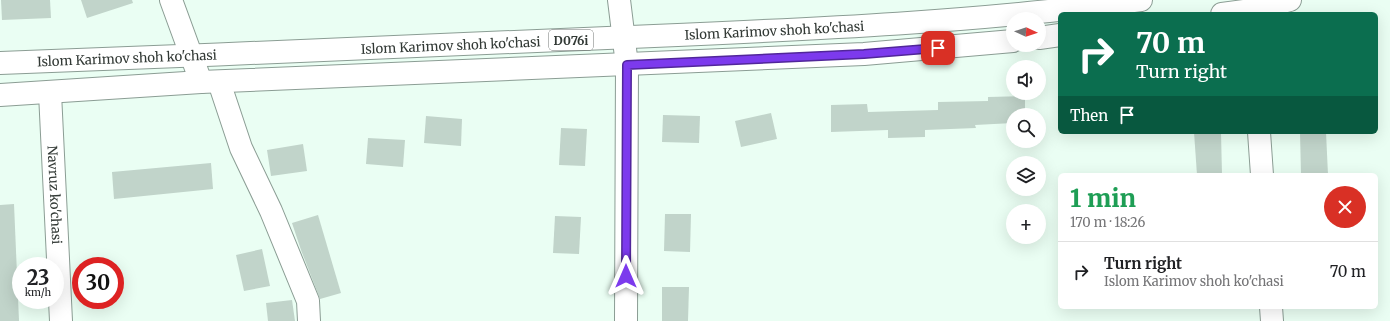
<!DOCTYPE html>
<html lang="en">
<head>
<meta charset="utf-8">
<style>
  :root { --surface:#fff; --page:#f6f6f6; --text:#202124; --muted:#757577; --line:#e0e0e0 }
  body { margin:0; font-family:Merriweather,serif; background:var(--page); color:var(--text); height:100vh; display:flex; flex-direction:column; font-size:15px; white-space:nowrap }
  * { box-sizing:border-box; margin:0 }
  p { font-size:13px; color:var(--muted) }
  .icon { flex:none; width:22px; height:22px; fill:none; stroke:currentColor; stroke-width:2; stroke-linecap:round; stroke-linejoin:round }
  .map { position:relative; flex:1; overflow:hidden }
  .panel { position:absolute; left:1058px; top:173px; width:320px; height:136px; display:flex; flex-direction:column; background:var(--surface); border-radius:6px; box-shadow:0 4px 16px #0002 }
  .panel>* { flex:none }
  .guide { position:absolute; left:1058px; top:12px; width:320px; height:122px; border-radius:6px; box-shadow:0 4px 16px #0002; background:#0b6e4f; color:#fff; overflow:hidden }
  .needle { width:26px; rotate:93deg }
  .fabs { position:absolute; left:1006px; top:12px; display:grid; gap:8px }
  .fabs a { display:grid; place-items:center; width:40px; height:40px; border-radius:50%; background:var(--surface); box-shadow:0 4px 16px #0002; font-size:20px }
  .speed { position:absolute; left:12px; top:257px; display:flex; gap:8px; font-size:20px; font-weight:700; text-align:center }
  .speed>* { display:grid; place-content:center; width:52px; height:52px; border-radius:50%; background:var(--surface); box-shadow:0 4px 16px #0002; line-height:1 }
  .speed small { font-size:10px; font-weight:400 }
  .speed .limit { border:6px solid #d22; background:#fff; color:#111 }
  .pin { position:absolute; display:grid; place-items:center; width:34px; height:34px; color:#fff; margin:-17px; border-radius:8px; box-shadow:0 2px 6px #0006 }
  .me { position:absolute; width:44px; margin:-22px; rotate:0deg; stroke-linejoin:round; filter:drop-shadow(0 0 3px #0008) }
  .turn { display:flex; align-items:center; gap:14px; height:84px; padding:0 12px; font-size:18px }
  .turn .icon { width:52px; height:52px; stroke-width:2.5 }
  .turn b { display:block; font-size:28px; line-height:34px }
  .then { display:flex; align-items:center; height:38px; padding:0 12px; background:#0003; gap:8px; font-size:15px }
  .round { display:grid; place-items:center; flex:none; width:42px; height:42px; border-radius:21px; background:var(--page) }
  .headline { display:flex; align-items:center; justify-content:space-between; height:68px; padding:0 12px }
  h1 { font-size:24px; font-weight:800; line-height:30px; color:#1e9e55 }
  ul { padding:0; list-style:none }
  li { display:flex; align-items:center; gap:12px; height:60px; padding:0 12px; border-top:1px solid var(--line) }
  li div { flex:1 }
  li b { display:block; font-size:15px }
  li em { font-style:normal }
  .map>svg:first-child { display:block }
  .building { fill:#c1d4ca }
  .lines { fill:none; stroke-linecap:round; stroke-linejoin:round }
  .minor-casing { stroke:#8b9d94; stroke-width:24 }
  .major-casing { stroke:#8b9d94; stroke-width:24 }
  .minor { stroke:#fff; stroke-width:22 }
  .major { stroke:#fff; stroke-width:22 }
  .route-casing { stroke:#51269a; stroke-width:10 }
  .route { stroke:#7c3aed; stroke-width:7 }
  .labels { text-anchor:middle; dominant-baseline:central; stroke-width:3; stroke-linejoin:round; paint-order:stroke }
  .shield { fill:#fff; stroke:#707472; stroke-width:1 }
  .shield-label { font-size:12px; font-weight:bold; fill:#323935 }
  .street-label { font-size:13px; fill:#323935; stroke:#fff }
</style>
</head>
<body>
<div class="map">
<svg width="1390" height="321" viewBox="0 0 1390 321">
  <rect width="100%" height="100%" fill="#eafef3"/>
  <g class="building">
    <polygon points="1,0 50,0 51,18 2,20"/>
    <polygon points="81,0 132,0 133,3 87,18"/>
    <polygon points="1025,96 1025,115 1013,115 1013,123 975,125 976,128 925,130 925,137 888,138 888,130 831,132 831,105 867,104 868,112 938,110 938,102 988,101 988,97"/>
    <polygon points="771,113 777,139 741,147 735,121"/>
    <polygon points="663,115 700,116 699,143 662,142"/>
    <polygon points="426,116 462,119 461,146 424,143"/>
    <polygon points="561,128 587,129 585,166 559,165"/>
    <polygon points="1194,132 1221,132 1222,175 1197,175"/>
    <polygon points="1300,132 1326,132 1328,175 1301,175"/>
    <polygon points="368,138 405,140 403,167 366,164"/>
    <polygon points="303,144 307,171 271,176 267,150"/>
    <polygon points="211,163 213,189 114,199 112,172"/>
    <polygon points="14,204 19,321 0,321 0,205"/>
    <polygon points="665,214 691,214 690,252 664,251"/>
    <polygon points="318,215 341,293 320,299 301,250 292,223"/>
    <polygon points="555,216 581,217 579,254 553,253"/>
    <polygon points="262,249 270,286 244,291 236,255"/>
    <polygon points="662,287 689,287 688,321 662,321"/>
    <polygon points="292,300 295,321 268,321 266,303"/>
  </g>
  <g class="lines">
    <g class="minor-casing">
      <g id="minor">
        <polyline points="171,0 201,82"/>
        <polyline points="619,0 627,65 626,321"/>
        <polyline points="219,82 241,148 271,211 308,301 309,321"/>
        <path id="s1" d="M50,93l11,228"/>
        <polyline points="1259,132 1262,175"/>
        <polyline points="1271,307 1272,321"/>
      </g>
    </g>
    <g class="major-casing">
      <g id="major">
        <polyline points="1222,14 1251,10 1290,0"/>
        <polyline points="1039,38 1060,35"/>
        <path id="s2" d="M0,63c218,-9 436,-16 654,-27 163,-7 325,-14 487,-36"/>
        <polyline points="0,95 201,82 864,54 1013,41"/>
      </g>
    </g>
    <use href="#minor" class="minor"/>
    <use href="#major" class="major"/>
  </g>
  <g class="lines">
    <g class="route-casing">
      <polyline id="route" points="626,276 627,65 864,54 938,48"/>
    </g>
    <use href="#route" class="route"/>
  </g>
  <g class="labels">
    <rect class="shield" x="549" y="30" width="44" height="20" rx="3"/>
    <g class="shield-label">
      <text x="571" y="40">D076i</text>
    </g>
    <g class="street-label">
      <text stroke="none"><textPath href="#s2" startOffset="775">Islom Karimov shoh ko'chasi</textPath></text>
      <text stroke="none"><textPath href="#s2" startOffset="451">Islom Karimov shoh ko'chasi</textPath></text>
      <text stroke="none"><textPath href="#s2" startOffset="127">Islom Karimov shoh ko'chasi</textPath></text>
      <text stroke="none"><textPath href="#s1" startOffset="102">Navruz ko'chasi</textPath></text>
    </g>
  </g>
</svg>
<div class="fabs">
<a><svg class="needle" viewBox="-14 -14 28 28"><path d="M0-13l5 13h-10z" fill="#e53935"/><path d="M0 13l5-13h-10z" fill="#757577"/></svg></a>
<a><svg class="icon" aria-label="sound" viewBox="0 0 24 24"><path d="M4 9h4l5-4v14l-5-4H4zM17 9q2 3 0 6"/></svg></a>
<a><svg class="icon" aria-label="search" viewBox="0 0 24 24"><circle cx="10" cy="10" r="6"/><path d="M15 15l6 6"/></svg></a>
<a><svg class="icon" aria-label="layers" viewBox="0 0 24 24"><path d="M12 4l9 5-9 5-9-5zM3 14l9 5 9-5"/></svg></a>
<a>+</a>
</div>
<div class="speed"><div>23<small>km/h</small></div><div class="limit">30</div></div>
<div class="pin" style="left:938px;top:48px;background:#d93025"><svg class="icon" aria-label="arrive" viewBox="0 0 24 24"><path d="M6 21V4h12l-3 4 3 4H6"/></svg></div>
<svg class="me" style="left:626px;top:276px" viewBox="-20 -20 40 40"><path d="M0-17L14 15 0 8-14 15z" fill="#7c3aed" stroke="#fff" stroke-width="4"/></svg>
<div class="guide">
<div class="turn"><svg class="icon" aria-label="right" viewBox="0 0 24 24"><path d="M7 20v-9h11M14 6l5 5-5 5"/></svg><div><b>70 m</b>Turn right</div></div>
<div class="then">Then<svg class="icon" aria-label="arrive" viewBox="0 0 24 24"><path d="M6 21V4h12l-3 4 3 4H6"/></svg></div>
</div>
<section class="panel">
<div class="headline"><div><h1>1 min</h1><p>170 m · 18:26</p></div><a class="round" style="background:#d93025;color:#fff"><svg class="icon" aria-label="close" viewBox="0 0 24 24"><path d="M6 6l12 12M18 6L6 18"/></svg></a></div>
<ul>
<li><svg class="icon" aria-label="right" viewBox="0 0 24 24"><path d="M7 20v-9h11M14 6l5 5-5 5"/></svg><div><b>Turn right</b><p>Islom Karimov shoh ko'chasi</p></div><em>70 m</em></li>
</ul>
</section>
</div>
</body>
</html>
